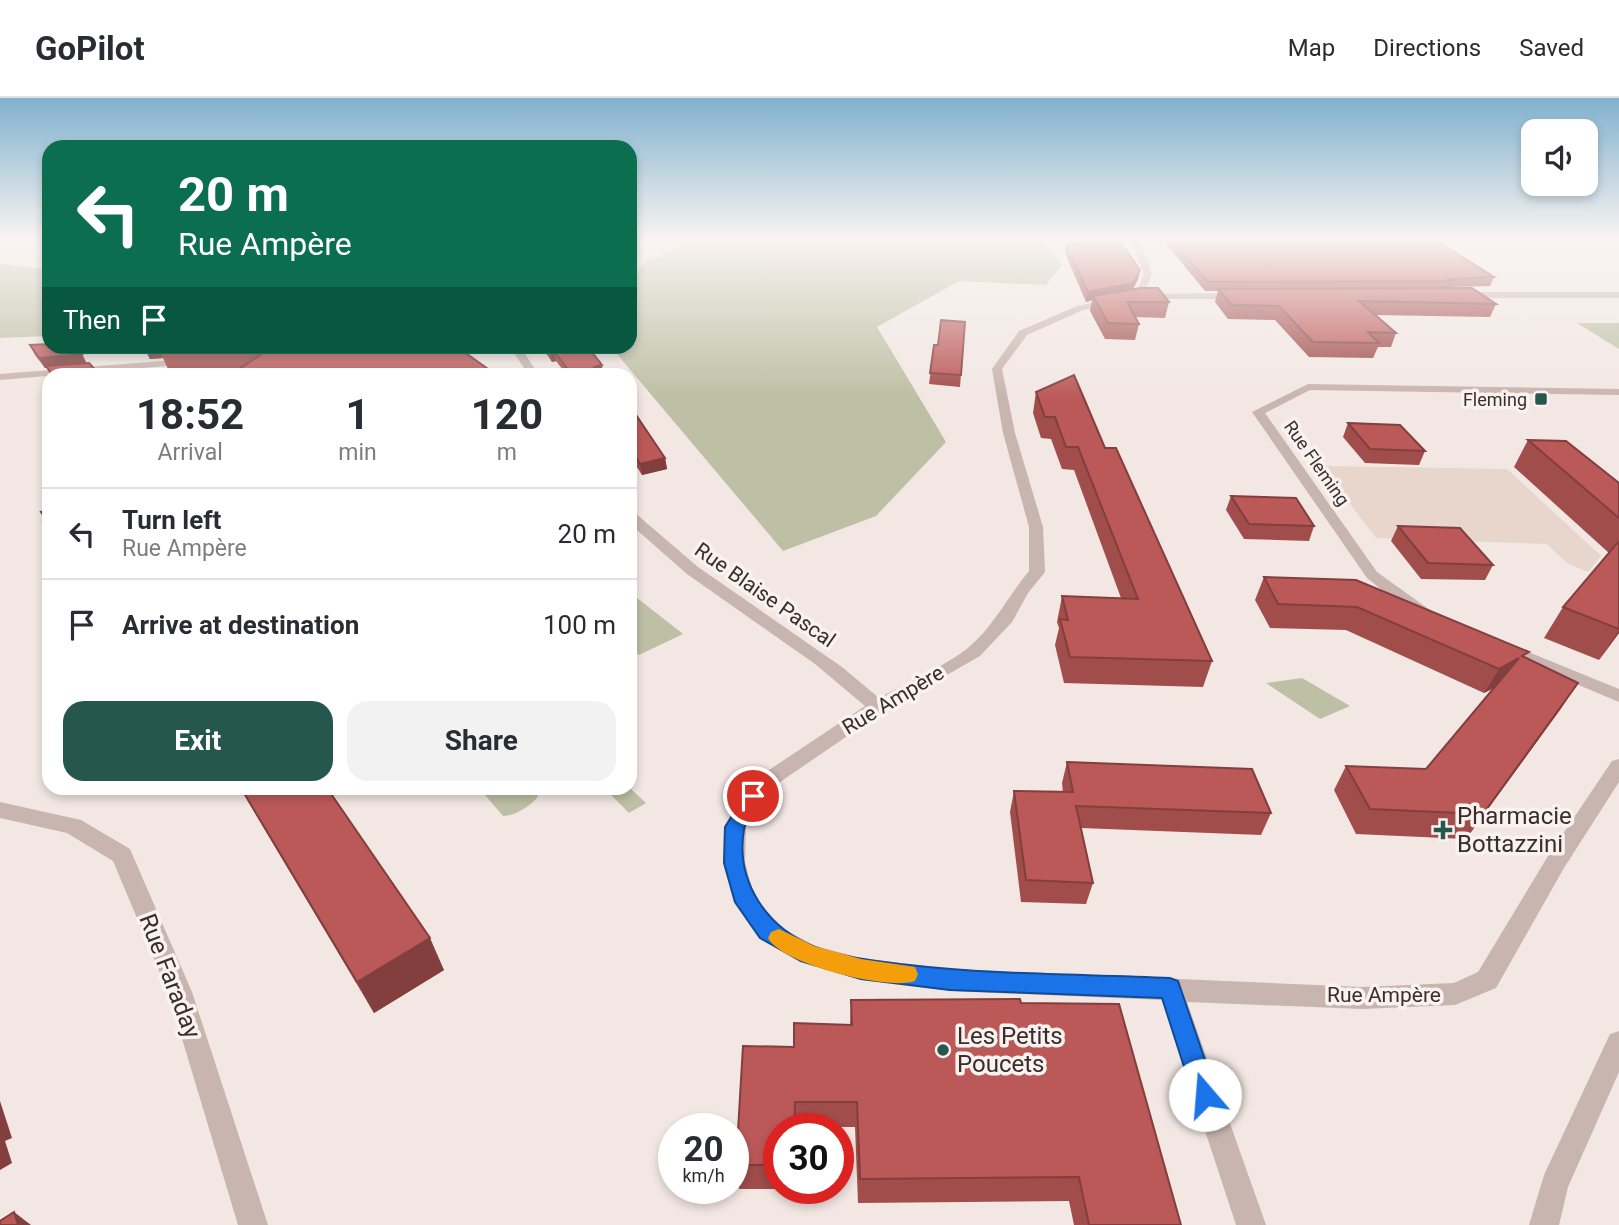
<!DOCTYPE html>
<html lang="en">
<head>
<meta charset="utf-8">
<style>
  :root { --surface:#fff; --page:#f2f2f3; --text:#2b2b33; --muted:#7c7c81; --line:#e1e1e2; --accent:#26574f }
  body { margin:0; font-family:Roboto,sans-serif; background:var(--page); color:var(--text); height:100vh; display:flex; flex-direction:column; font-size:26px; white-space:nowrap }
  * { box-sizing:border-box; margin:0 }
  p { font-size:23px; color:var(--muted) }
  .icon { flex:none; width:38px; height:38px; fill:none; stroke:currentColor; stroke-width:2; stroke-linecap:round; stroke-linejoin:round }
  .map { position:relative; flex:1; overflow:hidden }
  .sheet { position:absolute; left:42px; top:270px; width:595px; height:427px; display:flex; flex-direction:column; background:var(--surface); border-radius:21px; box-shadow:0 4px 10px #0003 }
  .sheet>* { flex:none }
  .hud { position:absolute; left:42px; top:42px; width:595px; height:214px; border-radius:21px; box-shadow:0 4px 10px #0003; background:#0b6e4f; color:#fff; overflow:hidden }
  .fabs { position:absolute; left:1521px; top:21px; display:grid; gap:14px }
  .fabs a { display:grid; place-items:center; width:77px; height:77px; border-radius:14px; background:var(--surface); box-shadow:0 4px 10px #0003; font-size:35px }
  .speed { position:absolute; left:658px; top:1015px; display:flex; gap:14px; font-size:35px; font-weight:700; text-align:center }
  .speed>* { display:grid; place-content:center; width:91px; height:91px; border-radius:50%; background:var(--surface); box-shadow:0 4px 10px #0003; line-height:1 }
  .speed small { font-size:18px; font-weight:400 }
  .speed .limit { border:10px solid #d22; background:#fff; color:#111 }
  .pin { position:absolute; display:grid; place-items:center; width:60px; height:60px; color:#fff; margin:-30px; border:4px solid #fff; border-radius:50%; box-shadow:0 2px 7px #0007 }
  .me { position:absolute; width:77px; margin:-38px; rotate:342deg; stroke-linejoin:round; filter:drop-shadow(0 0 5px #0008) }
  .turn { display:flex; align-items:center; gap:24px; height:147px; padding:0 21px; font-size:32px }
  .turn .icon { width:91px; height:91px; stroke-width:2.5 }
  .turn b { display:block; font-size:49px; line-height:60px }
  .then { display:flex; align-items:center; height:66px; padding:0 21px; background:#0003; gap:14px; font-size:26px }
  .eta { display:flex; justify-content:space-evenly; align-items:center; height:119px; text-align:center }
  .eta b { font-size:42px; font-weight:700; line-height:49px }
  .cta { display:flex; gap:14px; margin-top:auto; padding:14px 21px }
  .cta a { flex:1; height:80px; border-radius:21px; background:var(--accent); color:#fff; font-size:28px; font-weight:700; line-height:80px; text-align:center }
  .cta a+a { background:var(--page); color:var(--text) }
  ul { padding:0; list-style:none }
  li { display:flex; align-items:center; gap:21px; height:91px; padding:0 21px; border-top:2px solid var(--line) }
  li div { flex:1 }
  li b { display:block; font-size:26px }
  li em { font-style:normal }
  header { display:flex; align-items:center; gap:42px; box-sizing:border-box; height:98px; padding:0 35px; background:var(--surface); border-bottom:2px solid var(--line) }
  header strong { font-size:33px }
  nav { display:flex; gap:38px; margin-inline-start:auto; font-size:24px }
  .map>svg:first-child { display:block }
  .green { fill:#bdc0a4 }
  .plaza { fill:#e8d5cc }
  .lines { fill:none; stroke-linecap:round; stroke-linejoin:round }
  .river { fill:#84aca5; fill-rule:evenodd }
  .minor { fill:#c9b5af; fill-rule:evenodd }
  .wall { fill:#a14d4c }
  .shaded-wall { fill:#833e3e }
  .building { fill:#bb5958; stroke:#833e3e; stroke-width:2 }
  .route { fill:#1a73e8; stroke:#114b97; stroke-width:2 }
  .slow { fill:#f59e0b }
  .poi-dot { fill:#26574f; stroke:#faf2ef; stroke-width:2.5 }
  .labels { text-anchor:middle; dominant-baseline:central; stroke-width:7; stroke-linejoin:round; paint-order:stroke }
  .far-poi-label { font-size:18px; fill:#392e2d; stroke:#faf2ef; text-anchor:end }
  .far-street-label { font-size:18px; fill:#392e2d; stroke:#faf2ef }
  .street-label { font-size:21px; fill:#392e2d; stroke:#faf2ef }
  .near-poi-label { font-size:24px; fill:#392e2d; stroke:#faf2ef; text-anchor:start }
  .near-street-label { font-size:24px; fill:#392e2d; stroke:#faf2ef }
</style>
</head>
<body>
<header>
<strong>GoPilot</strong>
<nav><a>Map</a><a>Directions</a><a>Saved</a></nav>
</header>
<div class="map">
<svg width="1619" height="1127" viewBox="0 0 1619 1127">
  <rect width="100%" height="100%" fill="#f2e7e3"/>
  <g class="green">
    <polygon points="697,142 1043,142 1062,167 1046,187 959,183 877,229 946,344 876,418 783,453 611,249 630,248 630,181 647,163"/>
    <polygon points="0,166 49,171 49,238 0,240"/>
    <polygon points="1577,225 1619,225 1619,251"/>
    <polygon points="632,496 683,536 639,557 630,549"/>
    <polygon points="1302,580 1350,608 1320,621 1266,585"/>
    <path d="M490,690h41l7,8c-6,10 -24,20 -35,20l-18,-21z"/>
    <polygon points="604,690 630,690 646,705 629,715"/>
  </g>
  <polygon class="plaza" points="1321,368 1507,371 1601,458 1588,474 1567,465 1547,446 1376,440"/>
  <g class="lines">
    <polygon class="river" points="34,142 49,142 49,151 40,149"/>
    <g class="minor">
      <path d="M1126,142c19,0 20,19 26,34l-9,20 95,-1 5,3 -5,3h-104l10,-25 -11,-28z"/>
      <polygon points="1619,194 1619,200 1458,200 1453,197 1458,194"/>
      <path d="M1112,201l3,1v4l-32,6 -56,25 -25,34 13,64 28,94 2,45 -17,21 -16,29 -32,34 -96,55 -104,71 -20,19 -14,26 -1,36 10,35 20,26 40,22 46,12 89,11 412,18 92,-4 24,-11 70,-116 64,-95 7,-2v23l-55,86 -68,120 -41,17 -93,4 -175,-7 79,223h-30l-74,-225 -212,-9 -89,-11 -61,-18 -41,-24 -25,-36 -11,-39 1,-36 22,-36 20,-19 99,-66 -50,-42 -128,-90 -57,-50v-12l5,1 63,54 144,100 37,31c25,-14 69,-33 90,-51 25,-21 39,-51 60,-76v-44l-26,-94 -11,-64 27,-38 58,-25z"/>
      <polygon points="488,248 522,251 538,276 528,276 514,255"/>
      <polygon points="186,261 191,264 190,266 0,282 0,276"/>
      <polygon points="1308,286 1619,291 1619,297 1310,292 1265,315 1377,474 1430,512 1432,515 1430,518 1424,520 1409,514 1367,480 1252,314"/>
      <polygon points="1504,544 1619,591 1619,604 1498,553 1495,549 1498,545"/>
      <polygon points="0,704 81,722 130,751 192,894 268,1127 238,1127 168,894 113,763 67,735 0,720"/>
      <polygon points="1619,933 1619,974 1568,1089 1559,1127 1529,1127 1544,1077 1610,936"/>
    </g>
  </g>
  <g class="wall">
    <polygon points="1069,142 1119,142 1140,172 1138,181 1133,191 1169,204 1165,220 1135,219 1139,226 1135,242 1105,241 1090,213 1092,202 1086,204 1065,155 1066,146 1072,146"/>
    <polygon points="1163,142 1435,142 1494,179 1490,188 1451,189 1451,190 1496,206 1490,219 1375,217 1396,235 1391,249 1378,249 1373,260 1309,259 1275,222 1228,221 1215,204 1218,193 1205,193"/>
    <polygon points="965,224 960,289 929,286 934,247 938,247"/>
    <polygon points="30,247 82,256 86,265 99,276 50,276 47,270 45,270 35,257"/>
    <polygon points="147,248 459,248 458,254 495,276 232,276 240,271 168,271 163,260 150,261 147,255"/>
    <polygon points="541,248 587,248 603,276 566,276 556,263 552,264"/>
    <polygon points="1036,294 1105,350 1212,563 1203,589 1064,585 1055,547 1059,530 1057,524 1062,498 1121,500 1074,372 1062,371 1051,341 1041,340 1033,315"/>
    <polygon points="630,309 665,360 667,371 642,377 635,366 632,366 630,363"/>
    <polygon points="1348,325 1425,353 1419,367 1365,365 1343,339"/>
    <polygon points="1528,342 1619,385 1619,535 1599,562 1544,540 1563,509 1609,455 1514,369"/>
    <polygon points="1231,398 1314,428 1309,443 1244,441 1226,412"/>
    <polygon points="1398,428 1493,467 1485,482 1421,481 1391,443"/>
    <polygon points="1264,479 1526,560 1562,609 1466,741 1356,736 1334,692 1346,668 1426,671 1494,590 1484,595 1346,532 1270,530 1255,502"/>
    <polygon points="1067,664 1271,715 1261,737 1081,730 1093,785 1086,806 1021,804 1010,714 1014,693 1063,694 1062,685"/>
    <polygon points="240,690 327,690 444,872 374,915"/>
    <polygon points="851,902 1021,905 1181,1127 1074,1127 1069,1103 858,1105 855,1029 795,1029 779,1031 779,1090 794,1090 794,1091 739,1091 736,1067 794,949 850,927"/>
  </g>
  <g class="shaded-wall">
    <polygon points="1140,172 1138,181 1131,195 1093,198 1092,202 1086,204 1088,194"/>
    <polygon points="554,253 556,263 552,264 550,254"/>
    <polygon points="160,254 163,260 150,261 147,255"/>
    <polygon points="82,256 87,266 45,270 39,260"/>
    <polygon points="602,267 603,276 595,276 594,269"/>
    <polygon points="580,271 574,275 575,276 570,276 569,273"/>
    <polygon points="430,273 431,276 416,276"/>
    <polygon points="665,360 667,371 642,377 640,366"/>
    <polygon points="1619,532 1619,535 1599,562"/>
    <polygon points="1519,560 1504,584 1484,595 1499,571"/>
    <polygon points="1578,585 1562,609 1466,741 1483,716"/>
    <polygon points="430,840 444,872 374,915 357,884"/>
    <polygon points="0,1003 12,1040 5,1043 12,1065 0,1072"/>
    <polygon points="14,1114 31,1127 18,1127"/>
  </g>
  <g class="building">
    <polygon points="1076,142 1119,142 1140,172 1133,185 1088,194 1066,146 1078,146"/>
    <polygon points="1171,142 1435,142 1494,179 1449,181 1453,183 1208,184"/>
    <polygon points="1140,190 1158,190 1169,204 1127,204 1139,226 1108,225 1093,198"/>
    <polygon points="1472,190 1496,206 1359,203 1396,235 1368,234 1379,245 1313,244 1279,208 1232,207 1218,191"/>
    <polygon points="941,222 965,224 961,277 930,275 934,247 938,247"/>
    <polygon points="49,246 49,248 75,248 82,256 39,260 30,247"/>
    <polygon points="147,248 177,248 159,250 160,254 147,255"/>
    <polygon points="177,248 438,248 467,256 495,276 437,276 430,273 416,276 232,276 272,249 159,250"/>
    <polygon points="438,248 456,248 455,253"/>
    <polygon points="546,248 587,248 602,267 594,269 600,276 575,276 574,275 580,271 569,273 554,253 550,254"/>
    <polygon points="89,265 99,276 52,276 46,268"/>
    <polygon points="1074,277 1105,350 1116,350 1212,563 1070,559 1060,521 1068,522 1062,498 1138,501 1078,349 1066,349 1055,319 1045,319 1036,294"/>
    <polygon points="630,309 630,308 665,360 640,366 633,354 630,354"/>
    <polygon points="1348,325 1400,327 1425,353 1370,351"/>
    <polygon points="1528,342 1566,343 1619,385 1619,420"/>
    <polygon points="1231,398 1296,400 1314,428 1249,426"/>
    <polygon points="49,412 49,435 43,424 47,423 41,414"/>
    <polygon points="1398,428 1460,430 1493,467 1428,465"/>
    <polygon points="1619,443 1619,531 1563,509"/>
    <polygon points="1264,479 1356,482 1529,554 1522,558 1578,585 1483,716 1370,711 1346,668 1426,671 1519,560 1499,571 1357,509 1278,506"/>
    <polygon points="1067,664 1252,671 1271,715 1076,708 1093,785 1026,782 1014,693 1073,694"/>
    <polygon points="241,690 327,690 430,840 357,884"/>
    <polygon points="1020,901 1021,905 1119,906 1181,1127 1089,1127 1079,1079 860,1081 857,1004 795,1004 794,1031 779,1031 779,1067 736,1067 743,948 794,949 794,925 852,927 851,902"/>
    <polygon points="14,1114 18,1127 0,1127 0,1123"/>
  </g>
  <linearGradient id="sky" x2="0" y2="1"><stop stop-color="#80b1cd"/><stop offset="0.47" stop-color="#f9f4f2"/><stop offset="1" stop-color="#f9f4f2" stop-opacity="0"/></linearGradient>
  <rect width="1619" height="300" fill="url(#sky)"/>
  <path class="route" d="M753,692l7,2 3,4c-6,10 -17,22 -19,33 -9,53 23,99 71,118 29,11 62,14 94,18 86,10 174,9 261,13l8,3 39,114 -3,9 -9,4 -9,-4 -34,-106 -212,-8 -89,-11 -60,-18 -41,-23 -25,-36 -11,-39 1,-36 22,-35z"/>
  <path class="slow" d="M779,831l35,17 47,13 54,8 3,7 -3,7c-26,10 -134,-17 -147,-43l3,-6z"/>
  <g class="poi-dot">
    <rect x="1534" y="294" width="14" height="14" rx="3.5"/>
    <path d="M1439.5 721.5h7v7h7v7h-7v7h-7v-7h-7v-7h7z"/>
    <circle cx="943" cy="952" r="7"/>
  </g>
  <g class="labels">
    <g class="far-poi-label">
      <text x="1527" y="301">Fleming</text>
    </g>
    <g class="far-street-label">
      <text transform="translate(1317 365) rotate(55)">Rue Fleming</text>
    </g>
    <g class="street-label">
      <text transform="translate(765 497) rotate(35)">Rue Blaise Pascal</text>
      <text transform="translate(893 602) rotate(-31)">Rue Ampère</text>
      <text x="1384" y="897">Rue Ampère</text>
    </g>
    <g class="near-poi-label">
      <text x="1457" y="718">Pharmacie<tspan x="1457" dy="28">Bottazzini</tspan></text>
      <text x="957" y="938">Les Petits<tspan x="957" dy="28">Poucets</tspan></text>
    </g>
    <g class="near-street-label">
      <text transform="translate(170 878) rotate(69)">Rue Faraday</text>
    </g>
  </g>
</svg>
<div class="fabs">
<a><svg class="icon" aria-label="sound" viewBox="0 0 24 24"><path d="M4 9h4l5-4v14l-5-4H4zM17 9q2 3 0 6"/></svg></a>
</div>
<div class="speed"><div>20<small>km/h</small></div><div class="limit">30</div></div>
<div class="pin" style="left:753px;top:698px;background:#d93025"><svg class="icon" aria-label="arrive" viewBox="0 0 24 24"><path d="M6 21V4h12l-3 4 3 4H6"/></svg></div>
<svg class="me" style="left:1205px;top:997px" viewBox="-20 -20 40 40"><circle r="19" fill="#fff"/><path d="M0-13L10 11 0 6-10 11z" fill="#1a73e8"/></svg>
<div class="hud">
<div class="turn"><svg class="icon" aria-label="left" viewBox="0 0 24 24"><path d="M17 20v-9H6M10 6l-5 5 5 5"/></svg><div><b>20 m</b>Rue Ampère</div></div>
<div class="then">Then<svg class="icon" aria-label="arrive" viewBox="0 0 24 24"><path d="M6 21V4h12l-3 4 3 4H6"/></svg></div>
</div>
<section class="sheet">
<div class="eta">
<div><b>18:52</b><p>Arrival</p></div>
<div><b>1</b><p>min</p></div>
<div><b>120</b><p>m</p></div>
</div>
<ul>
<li><svg class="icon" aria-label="left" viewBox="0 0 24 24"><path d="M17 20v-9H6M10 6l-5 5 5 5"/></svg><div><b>Turn left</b><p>Rue Ampère</p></div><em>20 m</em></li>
<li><svg class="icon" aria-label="arrive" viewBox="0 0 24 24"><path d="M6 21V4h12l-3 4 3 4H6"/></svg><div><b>Arrive at destination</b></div><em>100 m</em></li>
</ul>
<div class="cta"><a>Exit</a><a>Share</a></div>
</section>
</div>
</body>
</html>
